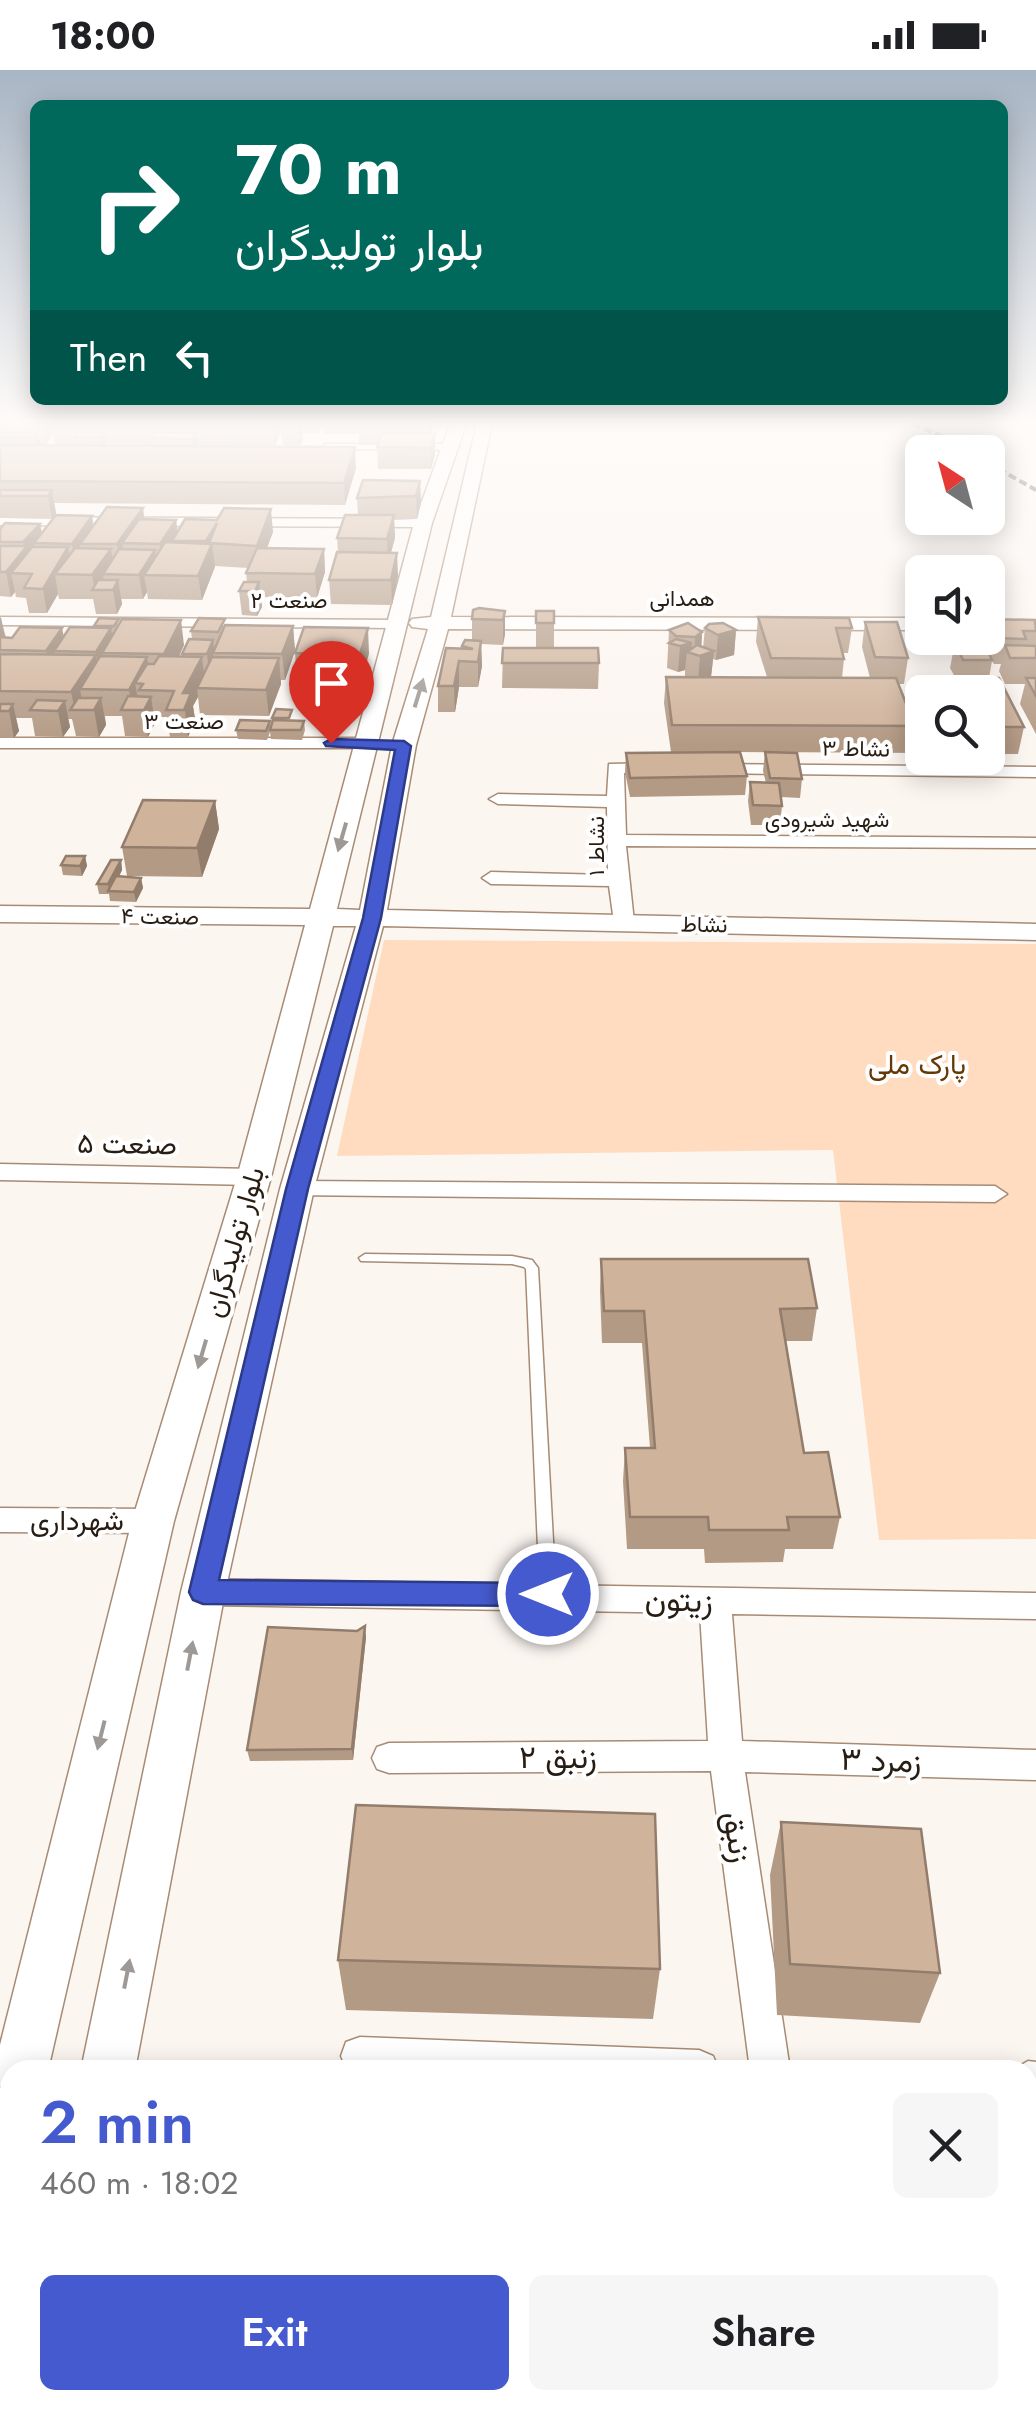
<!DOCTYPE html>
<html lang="en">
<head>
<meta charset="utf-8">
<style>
  :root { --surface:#fff; --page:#f6f6f6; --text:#202124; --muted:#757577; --accent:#455ace }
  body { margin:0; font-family:Jost,Vazirmatn,sans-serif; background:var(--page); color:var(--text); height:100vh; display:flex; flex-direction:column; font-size:38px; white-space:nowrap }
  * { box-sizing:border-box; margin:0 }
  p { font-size:32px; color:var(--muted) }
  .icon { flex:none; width:55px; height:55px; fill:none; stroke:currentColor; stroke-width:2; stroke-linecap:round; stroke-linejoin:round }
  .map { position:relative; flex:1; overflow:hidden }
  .drawer { position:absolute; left:0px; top:1990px; width:1038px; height:350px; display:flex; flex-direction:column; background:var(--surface); border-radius:30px 30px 0 0; box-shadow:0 5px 25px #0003 }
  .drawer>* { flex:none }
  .banner { position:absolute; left:30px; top:30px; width:978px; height:305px; border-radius:15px; box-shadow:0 5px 25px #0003; background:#00695c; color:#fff; overflow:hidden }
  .needle { width:65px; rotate:324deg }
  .tools { position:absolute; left:905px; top:365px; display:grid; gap:20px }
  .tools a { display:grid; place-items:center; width:100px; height:100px; border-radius:15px; background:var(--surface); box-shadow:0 5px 25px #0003; font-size:50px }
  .pin { position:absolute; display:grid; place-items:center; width:85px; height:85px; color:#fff; margin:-102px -42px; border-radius:50% 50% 50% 0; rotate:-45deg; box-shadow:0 0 10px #0007 }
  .pin .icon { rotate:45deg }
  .me { position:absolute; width:110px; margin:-55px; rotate:270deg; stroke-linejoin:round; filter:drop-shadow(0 0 8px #0008) }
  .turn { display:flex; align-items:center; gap:35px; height:210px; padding:0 40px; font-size:45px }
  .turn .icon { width:130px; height:130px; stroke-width:2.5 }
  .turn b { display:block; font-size:70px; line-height:85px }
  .then { display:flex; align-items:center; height:95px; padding:0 40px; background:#0003; gap:20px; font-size:38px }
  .round { display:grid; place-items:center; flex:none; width:105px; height:105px; border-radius:15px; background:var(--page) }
  .overview { display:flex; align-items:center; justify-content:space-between; height:170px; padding:0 40px }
  h1 { font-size:60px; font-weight:600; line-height:75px; color:var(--accent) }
  .button { display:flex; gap:20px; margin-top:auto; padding:20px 40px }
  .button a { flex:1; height:115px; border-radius:15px; background:var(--accent); color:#fff; font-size:40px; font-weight:600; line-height:115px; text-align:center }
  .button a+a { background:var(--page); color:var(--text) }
  .status { display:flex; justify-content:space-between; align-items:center; height:70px; padding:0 50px; background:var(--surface); direction:ltr }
  .status svg { height:28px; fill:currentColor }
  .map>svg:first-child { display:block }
  .green { fill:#ffdbbf }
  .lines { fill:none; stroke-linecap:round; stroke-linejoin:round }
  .lane-casing { stroke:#a78b74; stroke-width:3 }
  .street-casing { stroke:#a78b74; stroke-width:3 }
  .secondary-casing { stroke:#a78b74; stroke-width:3 }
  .lane { fill:#fff; fill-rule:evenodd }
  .street { fill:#fff; fill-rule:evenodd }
  .secondary { fill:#fff; fill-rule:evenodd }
  .rail { stroke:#42372e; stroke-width:4; stroke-dasharray:8 4; stroke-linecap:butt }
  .wall { fill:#b39a85; fill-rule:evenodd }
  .shaded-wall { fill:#927d6c }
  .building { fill:#d0b39b; stroke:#927d6c; stroke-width:2.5 }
  .oneway { fill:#9e9995 }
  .route { fill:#455ace; stroke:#2d3a86; stroke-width:2.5 }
  .labels { text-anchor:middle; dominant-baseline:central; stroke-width:8; stroke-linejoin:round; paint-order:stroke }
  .far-street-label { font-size:22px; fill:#281d13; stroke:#fff }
  .park-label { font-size:28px; fill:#663805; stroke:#fff }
  .street-label { font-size:28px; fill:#281d13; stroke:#fff }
  .near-street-label { font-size:32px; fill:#281d13; stroke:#fff }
</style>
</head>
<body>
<div class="status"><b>18:00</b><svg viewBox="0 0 49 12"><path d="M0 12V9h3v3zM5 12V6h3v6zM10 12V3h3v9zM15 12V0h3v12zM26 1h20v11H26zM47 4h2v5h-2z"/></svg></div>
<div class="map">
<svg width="1036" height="2340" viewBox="0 0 1036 2340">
  <rect width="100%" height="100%" fill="#fcf6f1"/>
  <polygon class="green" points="384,870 1036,874 1036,1469 879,1470 833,1080 337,1086"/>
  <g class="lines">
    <g class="lane-casing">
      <polygon id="lane" points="365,1184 512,1186 532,1190 538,1198 556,1525 553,1530 548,1531 543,1530 540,1525 526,1199 524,1197 512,1194 361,1191 359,1188"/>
    </g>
    <g class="street-casing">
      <g id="street">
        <polygon points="325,374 453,374 459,377 453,380 321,379"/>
        <polygon points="0,447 423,449 429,453 423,457 0,455"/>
        <polygon points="0,547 399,550 406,554 399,558 0,555"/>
        <polygon points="0,668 368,668 376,673 368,678 0,678"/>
        <polygon points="656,693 664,698 662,702 624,703 626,765 1036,768 1036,778 626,776 634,852 624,858 614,852 609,816 491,814 482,808 491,802 608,805 607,737 498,734 489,729 498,724 607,726 609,694"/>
        <polygon points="711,694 1036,697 1036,707 705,703 703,699"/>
        <polygon points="0,1094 254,1099 266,1107 254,1115 0,1110"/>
        <polygon points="297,1111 995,1116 1007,1124 995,1132 288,1125 285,1119"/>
        <polygon points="0,1438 153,1439 164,1443 168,1451 164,1459 153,1463 0,1462"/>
        <polygon points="203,1509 1036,1523 1036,1549 732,1544 742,1671 1036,1680 1036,1710 745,1702 790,2000 750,2000 711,1701 389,1703 377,1699 372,1688 377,1677 389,1673 708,1671 700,1543 203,1535 192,1531 187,1522 192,1513"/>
        <polygon points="360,1967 699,1980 713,1986 719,2000 347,2000 341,1986 346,1972"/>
        <polygon points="1028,1991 1036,1992 1036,2032 1028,2030 1028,2000 1013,2000"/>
      </g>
    </g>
    <g class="secondary-casing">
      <g id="secondary">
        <polygon points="452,349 468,349 432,453 337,839 360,840 392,675 428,559 412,557 409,553 412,549 431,547 478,349 493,349 451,547 922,548 922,560 448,559 416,675 387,840 1036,854 1036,870 383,856 314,1119 225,1522 135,2000 81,2000 181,1522 280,1119 356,856 333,856 271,1107 174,1451 48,2000 10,2000 10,2112 0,2116 0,2022 4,2020 0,2016 0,1975 132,1451 237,1107 305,855 0,852 0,836 310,839 414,453"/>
        <polygon points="11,2330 73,2330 72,2340 8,2340"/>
      </g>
    </g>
    <use href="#lane" class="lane"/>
    <use href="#street" class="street"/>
    <use href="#secondary" class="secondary"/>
    <g class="rail">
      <polyline points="902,349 978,382"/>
      <polyline points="988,393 1036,420"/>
    </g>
  </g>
  <g class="wall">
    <path d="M0,349h323l-5,14h-16l1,6 -3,6h-17l-2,-13 -6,13 -77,1 158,22 -11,37 -291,-2 2,10 -4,6 -52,-1zM53,365l2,9 21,1h-35l-1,-1h6zM106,374l45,1v1l-45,-1z"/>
    <polygon points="324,349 433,349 431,364 435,385 431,399 378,399 377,377 381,365 381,355 378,375 359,375 359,364 325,364"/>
    <polygon points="420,411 421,433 417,449 394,450 395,468 391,483 398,506 392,535 331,534 329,510 338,482 337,468 358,445 357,428"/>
    <polygon points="144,450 176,450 177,462 273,462 267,478 324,479 325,502 317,528 261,527 262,537 257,546 242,545 239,521 247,512 246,503 248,498 215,496 202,530 148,529 147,522 143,529 121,529 122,534 117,544 96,544 93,529 59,529 58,524 47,543 29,543 26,528 16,527 15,522 11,527 0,526 0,459 40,454 42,464"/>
    <polygon points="505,541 503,575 481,574 482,596 478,617 459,617 455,642 438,642 438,616 462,576 472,570 472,549"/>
    <rect x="536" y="541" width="18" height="37"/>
    <polygon points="0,547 6,567 64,566 94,558 94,556 120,553 184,575 179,587 182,587 182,584 192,569 191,561 226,555 293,556 295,581 285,610 281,610 281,614 269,646 200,645 198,627 193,636 195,649 188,667 170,667 167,647 154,647 155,653 148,667 125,666 122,646 105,646 106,655 99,667 76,666 72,649 68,649 70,657 63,667 35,666 32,648 16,648 19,661 14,668 0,668"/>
    <polygon points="758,547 852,558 848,583 843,583 844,589 842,608 870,608 862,577 865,552 908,588 904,614 899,614 907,636 914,635 922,649 912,650 922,651 922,683 740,682 747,706 745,725 630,727 625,702 626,683 729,682 671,682 664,633 666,607 685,607 685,600 678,602 667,598 669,560 702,562 701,577 703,578 705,558 736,560 734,585 716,590 713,589 711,607 767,607 756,572"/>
    <polygon points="988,549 1036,551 1036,664 1020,634 1025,614 1005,614 999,601 1001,594 994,594 992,591 989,608 1024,657 1018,684 988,684 988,622 925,622 928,607 955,607 950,598 955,572 980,572 981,568 988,568"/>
    <polygon points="503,578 599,593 598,619 502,618"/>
    <polygon points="295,583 369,583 362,610 297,609"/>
    <polygon points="272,648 304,651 305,660 302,670 271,669 270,662 267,670 238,669 236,660 270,651 271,658"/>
    <polygon points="765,682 802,709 800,728 781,727 782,736 780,755 751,755 748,731 750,712 766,713 763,701"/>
    <polygon points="215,731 219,759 202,807 127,806 122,777"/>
    <polygon points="85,786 87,796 82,806 63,805 61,795"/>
    <polygon points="121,790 122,800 119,807 141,808 143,818 136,832 110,831 109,824 99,824 97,814"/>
    <polygon points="601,1189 817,1238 812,1271 786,1271 804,1383 840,1447 833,1479 785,1479 783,1492 705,1493 704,1479 627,1479 623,1411 625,1378 650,1378 642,1273 602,1273 600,1221"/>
    <polygon points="357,1561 366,1567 353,1690 250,1691 247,1680"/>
    <polygon points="781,1752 940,1903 920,1953 777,1945 770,1805"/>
    <polygon points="338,1890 660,1899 653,1949 346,1940"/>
    <rect x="1028" y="2166" width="8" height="135"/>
  </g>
  <g class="shaded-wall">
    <polygon points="2,349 15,349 8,353 10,364 2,367 0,351"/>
    <polygon points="46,349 59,349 51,353 53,365 46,374 42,353"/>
    <polygon points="276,349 285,349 281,354 281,362 275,375 273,355"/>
    <polygon points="301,349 303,369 300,375 298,354"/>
    <polygon points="317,349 323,349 318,363"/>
    <polygon points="377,349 382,349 380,352 380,367 378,375"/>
    <polygon points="429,349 433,349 433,357 429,374"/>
    <polygon points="38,362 42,383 38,388 34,367"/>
    <polygon points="104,362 107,383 104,388 101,367"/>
    <polygon points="197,363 199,384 195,390 192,369"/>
    <polygon points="435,364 435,385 431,399 431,378"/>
    <polygon points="355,377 356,398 345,435 344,413"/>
    <polygon points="420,411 421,433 417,449 416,426"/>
    <polygon points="52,420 56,443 52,449 48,426"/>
    <polygon points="143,438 146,461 122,473 125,491 121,498 117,474"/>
    <polygon points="271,439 273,462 259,499 257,476"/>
    <polygon points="394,445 395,468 388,492 387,469"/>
    <polygon points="92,446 96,469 80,474 82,489 76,497 72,474"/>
    <polygon points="176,450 179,471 172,471 174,482 163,497 160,474"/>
    <polygon points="217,453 209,473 212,474 215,497 202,530 198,506 208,484 206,471"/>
    <polygon points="40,454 44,474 34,473 37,485 11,503 15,522 11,527 6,502 24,479 23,472"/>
    <polygon points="68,477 73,500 55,504 58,524 47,543 43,519"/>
    <polygon points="111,479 115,503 103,504 105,517 95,520 92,505"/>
    <polygon points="324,479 325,502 317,528 315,504"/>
    <polygon points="155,480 158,504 144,505 147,522 143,529 139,505"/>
    <polygon points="397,483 398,506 392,535 391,510"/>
    <polygon points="118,510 122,534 117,544 113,520"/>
    <polygon points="259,512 262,537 257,546 255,521"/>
    <polygon points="505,541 505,565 503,575 503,550"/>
    <polygon points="1,547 6,572 0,581 6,606 0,595 0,548"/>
    <polygon points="181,550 184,575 168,609 164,584"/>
    <polygon points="293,556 295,581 285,610 282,584"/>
    <polygon points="62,558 67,581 54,581 57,598 51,607 46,581"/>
    <polygon points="111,558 116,583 102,583 105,600 101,607 96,582"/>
    <polygon points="368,558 369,583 362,610 360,584"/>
    <polygon points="736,560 734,585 716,590 718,565"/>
    <polygon points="702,562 701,586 714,581 711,607 698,612 700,586 694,584 695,567"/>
    <polygon points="213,570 215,583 213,583 215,599 210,610 207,584"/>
    <polygon points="481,571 482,596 478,617 478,592"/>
    <polygon points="692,573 691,583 687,582 685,600 678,602 680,576"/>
    <polygon points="96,585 101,611 80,619 83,638 75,640 71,622"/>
    <polygon points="147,587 151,613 135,613 139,635 132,640 129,620"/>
    <polygon points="202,587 205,613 197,618 198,627 193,636 195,649 188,667 183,623"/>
    <polygon points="279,588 281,614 269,646 266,620"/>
    <polygon points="459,591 459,617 455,642 454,616"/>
    <polygon points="151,627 155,653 148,667 144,640"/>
    <polygon points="101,628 106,655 99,667 94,640"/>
    <polygon points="65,631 70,657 63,667 58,641"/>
    <polygon points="13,634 19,661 14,668 9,641"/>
    <polygon points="922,640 922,649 913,650 915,641"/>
    <polygon points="215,731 219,759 202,807 197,778"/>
    <polygon points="85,786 87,796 82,806 80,796"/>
    <polygon points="121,790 122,800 111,821 109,821 108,814"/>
    <polygon points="141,808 143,818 136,832 134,822"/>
    <polygon points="365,1556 366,1567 353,1690 352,1679"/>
  </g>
  <g class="building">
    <polygon points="12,349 46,349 42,353 8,353"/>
    <polygon points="54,349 276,349 273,355 51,353"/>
    <polygon points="284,349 301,349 298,354 281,354"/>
    <polygon points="360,349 378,349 376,354 358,354"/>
    <polygon points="382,349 429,349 428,353 380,352"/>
    <polygon points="0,362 38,362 34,367 0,367"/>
    <polygon points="78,362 104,362 101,367 74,367"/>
    <polygon points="155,362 197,363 192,369 150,368"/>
    <polygon points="382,363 435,364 431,378 377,377"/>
    <polygon points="0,375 355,377 344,413 0,411"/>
    <polygon points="363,410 420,411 416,426 357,428"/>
    <polygon points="0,420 52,420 48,426 0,426"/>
    <polygon points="107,437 143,438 117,474 80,474"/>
    <polygon points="224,438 271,439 257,476 209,473 217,453 206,471 172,471 185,449 217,450"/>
    <polygon points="56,445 92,446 72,474 34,473"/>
    <polygon points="345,445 394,445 387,469 337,468"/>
    <polygon points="139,449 176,450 160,474 122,473"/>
    <polygon points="5,453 40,454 23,472 0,472 0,459"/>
    <polygon points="165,472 212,474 198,506 144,505"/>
    <polygon points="0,476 27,476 6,502 0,502"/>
    <polygon points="32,477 68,477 43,519 24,518 32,504 11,503"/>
    <polygon points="75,478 111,479 92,505 55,504"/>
    <polygon points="257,478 324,479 315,504 246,503"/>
    <polygon points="119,479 155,480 139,505 103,504"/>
    <polygon points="337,482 397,483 391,510 329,510"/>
    <polygon points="98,510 118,510 113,520 92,520"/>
    <polygon points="244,512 259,512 255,521 239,521"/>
    <polygon points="479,538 505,541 503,550 472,549 473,540"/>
    <rect x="536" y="541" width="18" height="12"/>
    <polygon points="758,547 849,548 852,558 836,558 844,589 771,588"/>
    <polygon points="99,548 119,549 114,556 94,556"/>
    <polygon points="199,548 225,549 218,562 191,561"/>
    <polygon points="122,549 181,550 164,584 102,583"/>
    <polygon points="988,549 1035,550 1036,561 1023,561 1026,569 999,568 988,554"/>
    <polygon points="865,552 897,552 908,588 875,587"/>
    <polygon points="688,553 702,562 695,567 676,566 669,560"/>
    <polygon points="723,553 736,560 718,565 705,558 709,554"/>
    <polygon points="225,555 293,556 282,584 213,583"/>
    <polygon points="20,557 62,558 46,581 0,580 0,567 12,568"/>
    <polygon points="70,557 111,558 96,582 54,581"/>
    <polygon points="304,557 368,558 360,584 295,583"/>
    <polygon points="189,569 213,570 207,584 182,584"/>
    <polygon points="676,569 692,573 680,576 669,573"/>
    <polygon points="465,570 481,571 478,592 459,591 454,616 438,616 446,578 473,579 462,576"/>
    <polygon points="955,572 984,572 992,590 963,590"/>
    <polygon points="697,575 714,581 700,586 687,582"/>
    <polygon points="1005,575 1036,576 1036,588 1010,588"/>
    <polygon points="503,578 598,578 599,593 502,593"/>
    <polygon points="0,584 96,585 71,622 0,621"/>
    <polygon points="100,586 147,587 129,620 80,619"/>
    <polygon points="159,586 202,587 183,623 191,623 184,640 166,640 174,621 139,620 143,614 135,613 147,594 154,594"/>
    <polygon points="212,587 279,588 266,620 197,618"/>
    <polygon points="666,607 896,608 913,651 922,651 922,656 672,655"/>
    <polygon points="928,607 999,608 1024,657 988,657 988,622 933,622"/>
    <polygon points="1026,608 1036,608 1036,626"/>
    <polygon points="128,626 151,627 144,640 121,640"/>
    <polygon points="78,628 101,628 94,640 70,640"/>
    <polygon points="37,630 65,631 58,641 30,640"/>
    <polygon points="0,634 13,634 9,641 0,641"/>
    <polygon points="914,635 922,637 922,640 915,641 908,638 907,636"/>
    <polygon points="276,639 292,640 289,648 272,648"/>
    <polygon points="240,650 270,651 266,661 236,660"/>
    <polygon points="273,650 304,651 301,660 270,660"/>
    <polygon points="740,682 747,706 630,708 626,683"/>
    <polygon points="765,682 797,683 802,709 770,708"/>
    <polygon points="750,712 779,713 782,736 753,735"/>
    <polygon points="143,730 215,731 197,778 122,777"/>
    <polygon points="66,786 85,786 80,796 61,795"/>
    <polygon points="111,790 121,790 108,814 97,814"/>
    <polygon points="116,806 141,808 134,822 108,821"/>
    <polygon points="601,1189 808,1189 817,1238 780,1239 804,1383 828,1382 840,1447 787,1447 789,1460 709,1460 708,1447 630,1447 625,1378 655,1378 644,1241 604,1241"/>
    <polygon points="365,1556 352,1679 247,1680 268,1557 357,1561"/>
    <polygon points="356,1735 655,1744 660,1899 338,1890"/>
    <polygon points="781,1752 921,1759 940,1903 790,1894"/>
    <polygon points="1028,2166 1036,2166 1036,2273 1034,2273 1028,2235"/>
  </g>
  <defs><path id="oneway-solid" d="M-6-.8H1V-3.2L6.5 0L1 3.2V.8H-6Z" transform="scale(2.5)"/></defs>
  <g class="oneway">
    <use href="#oneway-solid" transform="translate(419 623) rotate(-73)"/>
    <use href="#oneway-solid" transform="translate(342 767) rotate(106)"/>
    <use href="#oneway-solid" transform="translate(202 1284) rotate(106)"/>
    <use href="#oneway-solid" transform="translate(190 1586) rotate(-79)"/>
    <use href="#oneway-solid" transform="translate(101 1665) rotate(104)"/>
    <use href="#oneway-solid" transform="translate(127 1904) rotate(-79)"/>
  </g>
  <linearGradient id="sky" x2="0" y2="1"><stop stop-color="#a8b5c4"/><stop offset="0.52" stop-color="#fefbf9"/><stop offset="1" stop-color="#fefbf9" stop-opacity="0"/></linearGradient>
  <rect width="1036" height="676" fill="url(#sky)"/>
  <polygon class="route" points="331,669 404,671 411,676 381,848 308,1119 219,1510 548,1513 558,1516 562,1524 558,1533 548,1536 203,1534 193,1530 189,1522 286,1119 363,848 395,680 326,676 324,673"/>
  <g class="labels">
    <g class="far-street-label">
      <text x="682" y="528">همدانی</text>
      <text x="289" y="530">صنعت ۲</text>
      <text x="184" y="651">صنعت ۳</text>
      <text transform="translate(856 678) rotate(1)">نشاط ۳</text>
      <text x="827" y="749">شهید شیرودی</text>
      <text transform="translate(596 776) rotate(-90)">نشاط ۱</text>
      <text transform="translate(160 846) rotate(1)">صنعت ۴</text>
      <text transform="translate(704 854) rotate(1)">نشاط</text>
    </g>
    <g class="park-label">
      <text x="917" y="994">پارک ملی</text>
    </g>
    <g class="street-label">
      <text transform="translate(127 1074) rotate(1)">صنعت ۵</text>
      <text transform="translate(234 1172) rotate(-74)">بلوار تولیدگران</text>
      <text x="77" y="1450">شهرداری</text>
    </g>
    <g class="near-street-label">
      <text transform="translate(679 1530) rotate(2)">زیتون</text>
      <text x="558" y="1687">زنبق ۲</text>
      <text transform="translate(881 1690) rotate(2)">زمرد ۳</text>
      <text transform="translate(738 1767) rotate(82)">زنبق</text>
    </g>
  </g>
</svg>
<div class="tools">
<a><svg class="needle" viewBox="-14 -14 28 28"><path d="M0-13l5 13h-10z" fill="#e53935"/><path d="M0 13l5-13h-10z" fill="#757577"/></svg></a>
<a><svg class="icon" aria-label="sound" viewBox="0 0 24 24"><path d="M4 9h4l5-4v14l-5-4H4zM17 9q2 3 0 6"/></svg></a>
<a><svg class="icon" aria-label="search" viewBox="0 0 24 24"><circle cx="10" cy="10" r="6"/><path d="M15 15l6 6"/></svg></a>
</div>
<div class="pin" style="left:331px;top:673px;background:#d93025"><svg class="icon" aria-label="arrive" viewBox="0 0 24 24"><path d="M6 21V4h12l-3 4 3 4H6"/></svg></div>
<svg class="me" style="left:548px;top:1524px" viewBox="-20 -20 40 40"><circle r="17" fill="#455ace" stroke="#fff" stroke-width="3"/><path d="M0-11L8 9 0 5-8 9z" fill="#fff"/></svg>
<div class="banner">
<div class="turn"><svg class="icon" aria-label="right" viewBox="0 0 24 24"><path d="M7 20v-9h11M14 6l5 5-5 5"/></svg><div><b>70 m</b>بلوار تولیدگران</div></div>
<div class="then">Then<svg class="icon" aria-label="left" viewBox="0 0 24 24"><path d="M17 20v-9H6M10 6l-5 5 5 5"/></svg></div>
</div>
<section class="drawer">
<div class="overview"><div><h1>2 min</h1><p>460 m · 18:02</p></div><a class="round"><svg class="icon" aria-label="close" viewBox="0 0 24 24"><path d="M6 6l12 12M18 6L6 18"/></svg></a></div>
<div class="button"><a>Exit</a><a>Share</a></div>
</section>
</div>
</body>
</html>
